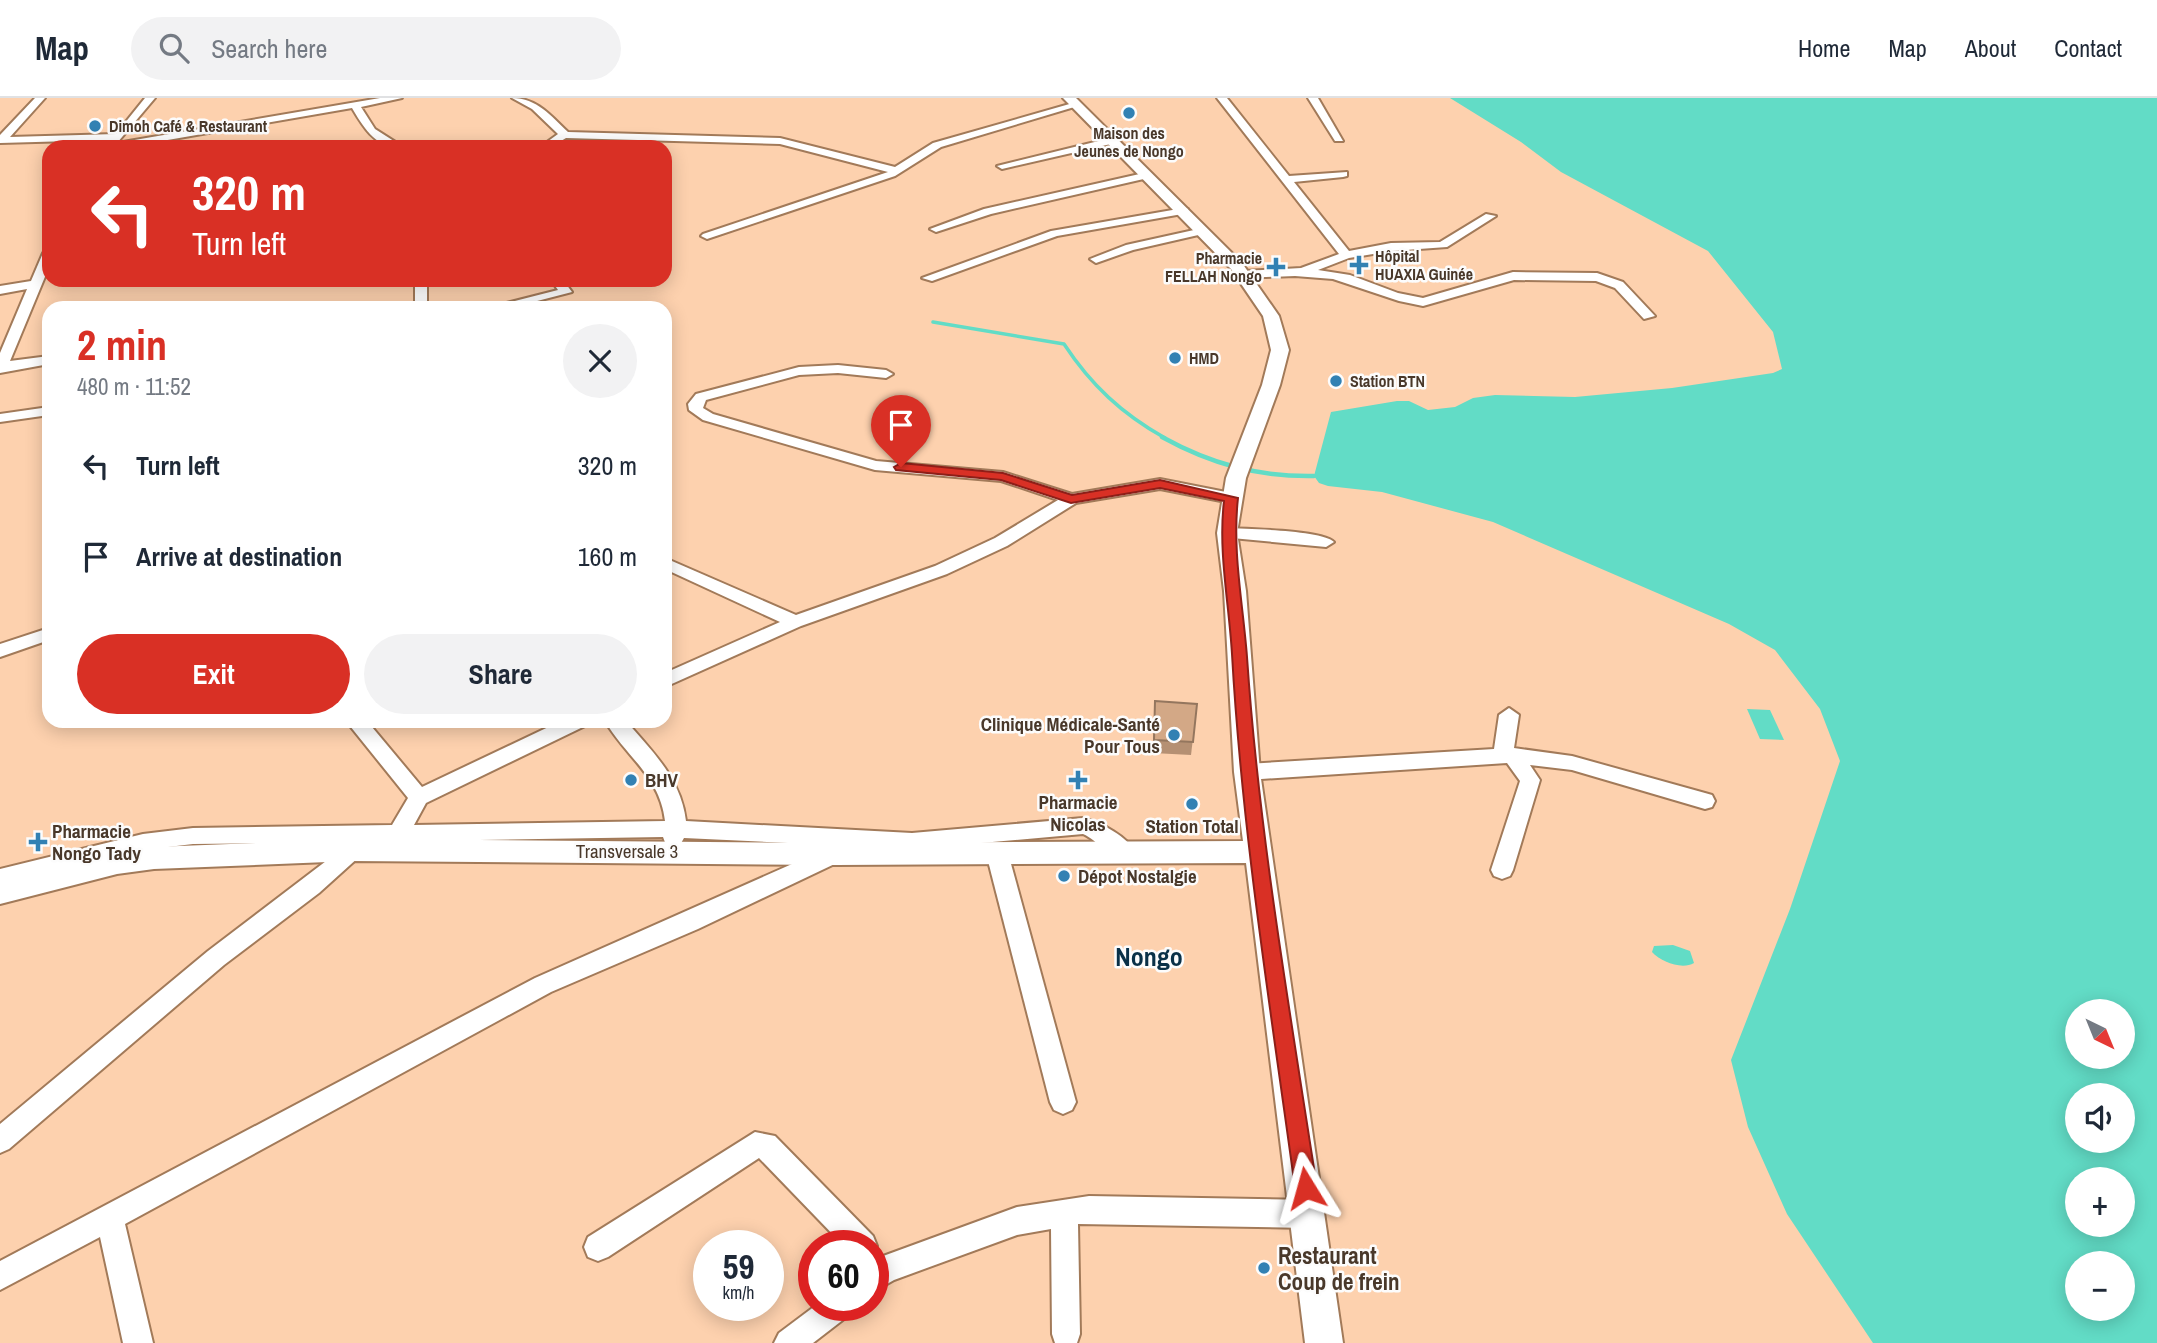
<!DOCTYPE html>
<html lang="en">
<head>
<meta charset="utf-8">
<style>
  :root { --surface:#fff; --page:#f2f2f3; --text:#1f2937; --muted:#747a83; --line:#e0e1e3; --accent:#d93025 }
  body { margin:0; font-family:"Archivo Narrow",sans-serif; background:var(--page); color:var(--text); height:100vh; display:flex; flex-direction:column; font-size:26px; white-space:nowrap }
  * { box-sizing:border-box; margin:0 }
  p { font-size:23px; color:var(--muted) }
  .icon { flex:none; width:38px; height:38px; fill:none; stroke:currentColor; stroke-width:2; stroke-linecap:round; stroke-linejoin:round }
  .map { position:relative; flex:1; overflow:hidden }
  .details { position:absolute; left:42px; top:203px; width:630px; height:427px; display:flex; flex-direction:column; background:var(--surface); border-radius:21px; box-shadow:0 4px 18px #0003 }
  .details>* { flex:none }
  .guide { position:absolute; left:42px; top:42px; width:630px; height:147px; border-radius:21px; box-shadow:0 4px 18px #0003; background:#d93025; color:#fff; overflow:hidden }
  .needle { width:46px; rotate:137deg }
  .buttons { position:absolute; left:2065px; top:901px; display:grid; gap:14px }
  .buttons a { display:grid; place-items:center; width:70px; height:70px; border-radius:50%; background:var(--surface); box-shadow:0 4px 18px #0003; font-size:35px }
  .speed { position:absolute; left:693px; top:1132px; display:flex; gap:14px; font-size:35px; font-weight:700; text-align:center }
  .speed>* { display:grid; place-content:center; width:91px; height:91px; border-radius:50%; background:var(--surface); box-shadow:0 4px 18px #0003; line-height:1 }
  .speed small { font-size:18px; font-weight:400 }
  .speed .limit { border:10px solid #d22; background:#fff; color:#111 }
  .pin { position:absolute; display:grid; place-items:center; width:60px; height:60px; color:#fff; margin:-72px -30px; border-radius:50% 50% 50% 0; rotate:-45deg; box-shadow:0 0 7px #0007 }
  .pin .icon { rotate:45deg }
  .me { position:absolute; width:77px; margin:-38px; rotate:352deg; stroke-linejoin:round; filter:drop-shadow(0 0 5px #0008) }
  .turn { display:flex; align-items:center; gap:24px; height:147px; padding:0 35px; font-size:32px }
  .turn .icon { width:91px; height:91px; stroke-width:2.5 }
  .turn b { display:block; font-size:49px; line-height:60px }
  .round { display:grid; place-items:center; flex:none; width:74px; height:74px; border-radius:37px; background:var(--page) }
  .head { display:flex; align-items:center; justify-content:space-between; height:119px; padding:0 35px }
  h1 { font-size:42px; font-weight:700; line-height:52px; color:var(--accent) }
  .action { display:flex; gap:14px; margin-top:auto; padding:14px 35px }
  .action a { flex:1; height:80px; border-radius:42px; background:var(--accent); color:#fff; font-size:28px; font-weight:700; line-height:80px; text-align:center }
  .action a+a { background:var(--page); color:var(--text) }
  ul { padding:0; list-style:none }
  li { display:flex; align-items:center; gap:21px; height:91px; padding:0 35px }
  li div { flex:1 }
  li b { display:block; font-size:26px }
  li em { font-style:normal }
  header { display:flex; align-items:center; gap:42px; box-sizing:border-box; height:98px; padding:0 35px; background:var(--surface); border-bottom:2px solid var(--line) }
  header strong { font-size:33px }
  nav { display:flex; gap:38px; margin-inline-start:auto; font-size:24px }
  .search { width:490px; height:63px; background:var(--page); display:flex; align-items:center; gap:18px; box-sizing:border-box; padding:0 24px; border-radius:38px; color:var(--muted); font-size:26px }
  .map>svg:first-child { display:block }
  .water { fill:#62dcc6; fill-rule:evenodd }
  .lines { fill:none; stroke-linecap:round; stroke-linejoin:round }
  .stream-far1 { stroke:#62dcc6; stroke-width:3.5 }
  .stream { stroke:#62dcc6; stroke-width:4.5 }
  .minor-casing { stroke:#a27a59; stroke-width:4 }
  .major-casing { stroke:#a27a59; stroke-width:4 }
  .minor { fill:#fff; fill-rule:evenodd }
  .major { fill:#fff; fill-rule:evenodd }
  .wall { fill:#b59073 }
  .building { fill:#d3a886; stroke:#94765e; stroke-width:2 }
  .route { fill:#d93025; stroke:#8d1f18; stroke-width:2 }
  .poi-dot { fill:#3281b3; stroke:#fcfcfc; stroke-width:2.5 }
  .labels { text-anchor:middle; dominant-baseline:central; stroke-width:5; stroke-linejoin:round; paint-order:stroke }
  .far-poi-label { font-size:16px; font-weight:bold; fill:#49382a; stroke:#fcfcfc; text-anchor:start }
  .poi-label { font-size:19px; font-weight:bold; fill:#49382a; stroke:#fcfcfc; text-anchor:start }
  .street-label { font-size:19px; fill:#49382a; stroke:#fcfcfc }
  .near-poi-label { font-size:23px; font-weight:bold; fill:#49382a; stroke:#fcfcfc; text-anchor:start }
  .district-label { font-size:26px; font-weight:bold; fill:#0a3148; stroke:#fcfcfc }
</style>
</head>
<body>
<header>
<strong>Map</strong>
<div class="search"><svg class="icon" aria-label="search" viewBox="0 0 24 24"><circle cx="10" cy="10" r="6"/><path d="M15 15l6 6"/></svg>Search here</div>
<nav><a>Home</a><a>Map</a><a>About</a><a>Contact</a></nav>
</header>
<div class="map">
<svg width="2157" height="1245" viewBox="0 0 2157 1245">
  <rect width="100%" height="100%" fill="#fdd1ae"/>
  <g class="water">
    <path d="M1450,0h707v1245h-284l-86,-129 -39,-87 -17,-67 59,-151 50,-148 -20,-52 -45,-59 -46,-26 -236,-102 -111,-30 -54,-6 -9,-3 -5,-7 17,-64 66,-11h12l19,9 27,-3 18,-9 22,-3 80,2 97,-9 101,-15 9,-4 -9,-37 -65,-81 -147,-79 -40,-30zM2077,914h46v45h-46zM2077,998h46v45h-46zM2077,1082h46v45h-46zM2077,1166h46v45h-46z"/>
    <polygon points="1747,611 1770,612 1784,642 1760,641"/>
    <path d="M1673,847l17,6 4,12c-12,7 -33,-1 -42,-11l2,-6z"/>
  </g>
  <g class="lines">
    <path class="stream-far1" d="M933,224l131,22c27,41 58,70 101,94"/>
    <path class="stream" d="M1162,339c49,27 96,40 152,39"/>
    <g class="minor-casing">
      <g id="minor">
        <path d="M35,0h10l-35,39 106,-3 29,-36h10l-38,45 263,-45h22l-41,9 14,22 22,14v4c-22,0 -35,-22 -45,-39l-225,39h-23l3,-7 -107,3v-8z"/>
        <path d="M512,0c25,0 39,18 56,34l212,6 115,29 38,-24 140,-40 8,2 -140,42 -46,29 -188,63 -6,-3 2,-2 185,-62 -108,-28 -214,-6 -15,9h-11l18,-13 -26,-25z"/>
        <polygon points="1217,0 1227,0 1289,78 1347,74 1347,78 1343,79 1294,84 1349,153 1391,145 1440,144 1486,116 1496,118 1447,149 1391,153 1349,160 1318,172 1350,177 1398,195 1423,200 1513,174 1597,175 1623,184 1655,218 1644,221 1615,190 1596,183 1514,182 1423,208 1399,203 1333,181 1295,178 1240,180 1240,174 1244,173 1301,170 1339,156"/>
        <polygon points="1308,0 1318,0 1343,43 1335,43"/>
        <polygon points="1111,40 1115,41 1115,45 1002,71 997,68"/>
        <polygon points="1144,75 1148,76 1148,80 991,116 936,134 930,131 984,111"/>
        <polygon points="1184,110 1188,111 1188,115 1057,138 932,183 922,180 1051,133"/>
        <polygon points="1203,130 1209,133 1207,135 1133,152 1096,165 1090,161 1126,147"/>
        <polygon points="49,151 49,169 10,263 49,258 49,266 0,275 0,255 27,191 0,196 0,188 31,183 43,155"/>
        <polygon points="226,182 248,182 242,186"/>
        <rect x="415" y="182" width="12" height="28"/>
        <polygon points="551,182 563,182 572,194 510,210 487,210 558,192"/>
        <polygon points="838,267 886,272 893,276 886,280 838,275 799,277 706,302 703,310 713,316 876,363 1003,374 1072,396 1160,381 1231,395 1239,400 1231,405 1160,391 1076,405 1007,448 947,476 801,528 665,589 665,575 780,524 665,471 665,460 796,517 935,468 995,440 1058,402 1001,383 875,372 703,322 689,312 688,306 696,296 799,269"/>
        <polygon points="49,309 49,317 0,324 0,316"/>
        <path d="M1227,430c20,1 96,2 107,14l-8,5 -105,-10 -2,-4z"/>
        <polygon points="49,530 49,542 0,559 0,546"/>
        <polygon points="1509,610 1519,617 1514,650 1572,658 1705,695 1712,697 1715,703 1712,709 1705,711 1572,672 1530,667 1540,682 1513,772 1510,778 1502,781 1494,778 1491,772 1520,683 1507,665 1247,682 1240,679 1237,674 1240,669 1247,666 1494,651 1499,617"/>
        <path d="M346,623h21l55,66 139,-66h27l-3,5 -159,77 -12,22 251,-4c-5,-45 -39,-64 -60,-100h21c27,31 55,58 60,100l226,12 171,-15c19,5 44,18 54,36l-3,6c-20,7 -34,-19 -51,-26l-171,15 -228,-11 -4,7 -7,2 -7,-2 -3,-8 -310,5 7,2 3,6 -3,6 -41,37 -95,72 -215,184 -9,4v-29l208,-173 143,-109 -158,2 -50,6 -143,37v-18l143,-35 50,-6 199,-3 16,-27z"/>
        <polygon points="997,746 1005,749 1008,755 1076,1004 1072,1012 1063,1016 1054,1012 1050,1004 986,755 989,749"/>
        <polygon points="835,747 843,750 846,756 843,762 698,831 551,894 125,1126 153,1245 123,1245 100,1139 0,1192 0,1163 535,880"/>
        <polygon points="755,1034 775,1038 873,1138 877,1148 873,1157 873,1148 844,1148 759,1060 608,1159 598,1163 588,1159 584,1149 588,1139"/>
        <polygon points="1089,1098 1309,1102 1319,1106 1323,1116 1319,1126 1309,1130 1078,1126 1080,1236 1077,1245 1055,1245 1052,1236 1051,1131 1017,1137 894,1182 873,1194 875,1161 1017,1109"/>
        <polygon points="815,1208 852,1208 848,1218 813,1245 774,1245 779,1235"/>
      </g>
    </g>
    <g class="major-casing">
      <polygon id="major" points="1063,0 1076,0 1242,165 1279,218 1289,252 1280,287 1246,380 1237,435 1246,493 1260,674 1343,1245 1305,1245 1246,765 836,767 352,763 154,771 117,776 0,806 0,784 117,754 154,749 352,741 836,745 1243,743 1234,674 1224,493 1217,435 1226,380 1262,287 1271,252 1263,218 1231,171"/>
    </g>
    <use href="#minor" class="minor"/>
    <use href="#major" class="major"/>
  </g>
  <polygon class="wall" points="1197,606 1191,657 1153,655 1154,616"/>
  <polygon class="building" points="1155,603 1197,606 1193,644 1154,642"/>
  <path class="route" d="M901,365l102,10 69,22 88,-15 78,18c-6,53 5,106 9,159 12,178 43,354 70,531l-4,8 -7,3 -8,-3 -3,-8c-24,-177 -53,-355 -63,-534 -3,-51 -14,-103 -8,-153l-64,-13 -89,15 -70,-23 -105,-10 -2,-3z"/>
  <g class="poi-dot">
    <circle cx="1129" cy="15" r="7"/>
    <circle cx="95" cy="28" r="7"/>
    <path d="M1355.5 156.5h7v7h7v7h-7v7h-7v-7h-7v-7h7z"/>
    <path d="M1272.5 158.5h7v7h7v7h-7v7h-7v-7h-7v-7h7z"/>
    <circle cx="1175" cy="260" r="7"/>
    <circle cx="1336" cy="283" r="7"/>
    <circle cx="1174" cy="637" r="7"/>
    <circle cx="631" cy="682" r="7"/>
    <path d="M1074.5 671.5h7v7h7v7h-7v7h-7v-7h-7v-7h7z"/>
    <circle cx="1192" cy="706" r="7"/>
    <path d="M34.5 733.5h7v7h7v7h-7v7h-7v-7h-7v-7h7z"/>
    <circle cx="1064" cy="778" r="7"/>
    <circle cx="1264" cy="1170" r="7"/>
  </g>
  <g class="labels">
    <g class="far-poi-label">
      <text x="109" y="28">Dimoh Café &amp; Restaurant</text>
      <text x="1129" y="35" text-anchor="middle">Maison des<tspan x="1129" dy="18">Jeunes de Nongo</tspan></text>
      <text x="1375" y="158">Hôpital<tspan x="1375" dy="18">HUAXIA Guinée</tspan></text>
      <text x="1262" y="160" text-anchor="end">Pharmacie<tspan x="1262" dy="18">FELLAH Nongo</tspan></text>
      <text x="1189" y="260">HMD</text>
      <text x="1350" y="283">Station BTN</text>
    </g>
    <g class="poi-label">
      <text x="1160" y="626" text-anchor="end">Clinique Médicale-Santé<tspan x="1160" dy="22">Pour Tous</tspan></text>
      <text x="645" y="682">BHV</text>
      <text x="1078" y="704" text-anchor="middle">Pharmacie<tspan x="1078" dy="22">Nicolas</tspan></text>
      <text x="1192" y="728" text-anchor="middle">Station Total</text>
      <text x="52" y="733">Pharmacie<tspan x="52" dy="22">Nongo Tady</tspan></text>
      <text x="1078" y="778">Dépot Nostalgie</text>
    </g>
    <g class="street-label">
      <text x="627" y="753">Transversale 3</text>
    </g>
    <g class="near-poi-label">
      <text x="1278" y="1157">Restaurant<tspan x="1278" dy="26">Coup de frein</tspan></text>
    </g>
    <g class="district-label">
      <text x="1149" y="858">Nongo</text>
    </g>
  </g>
</svg>
<div class="buttons">
<a><svg class="needle" viewBox="-14 -14 28 28"><path d="M0-13l5 13h-10z" fill="#e53935"/><path d="M0 13l5-13h-10z" fill="#747a83"/></svg></a>
<a><svg class="icon" aria-label="sound" viewBox="0 0 24 24"><path d="M4 9h4l5-4v14l-5-4H4zM17 9q2 3 0 6"/></svg></a>
<a>+</a>
<a>−</a>
</div>
<div class="speed"><div>59<small>km/h</small></div><div class="limit">60</div></div>
<div class="pin" style="left:901px;top:369px;background:#d93025"><svg class="icon" aria-label="arrive" viewBox="0 0 24 24"><path d="M6 21V4h12l-3 4 3 4H6"/></svg></div>
<svg class="me" style="left:1306px;top:1090px" viewBox="-20 -20 40 40"><path d="M0-17L14 15 0 8-14 15z" fill="#d93025" stroke="#fff" stroke-width="4"/></svg>
<div class="guide">
<div class="turn"><svg class="icon" aria-label="left" viewBox="0 0 24 24"><path d="M17 20v-9H6M10 6l-5 5 5 5"/></svg><div><b>320 m</b>Turn left</div></div>
</div>
<section class="details">
<div class="head"><div><h1>2 min</h1><p>480 m · 11:52</p></div><a class="round"><svg class="icon" aria-label="close" viewBox="0 0 24 24"><path d="M6 6l12 12M18 6L6 18"/></svg></a></div>
<ul>
<li><svg class="icon" aria-label="left" viewBox="0 0 24 24"><path d="M17 20v-9H6M10 6l-5 5 5 5"/></svg><div><b>Turn left</b></div><em>320 m</em></li>
<li><svg class="icon" aria-label="arrive" viewBox="0 0 24 24"><path d="M6 21V4h12l-3 4 3 4H6"/></svg><div><b>Arrive at destination</b></div><em>160 m</em></li>
</ul>
<div class="action"><a>Exit</a><a>Share</a></div>
</section>
</div>
</body>
</html>
